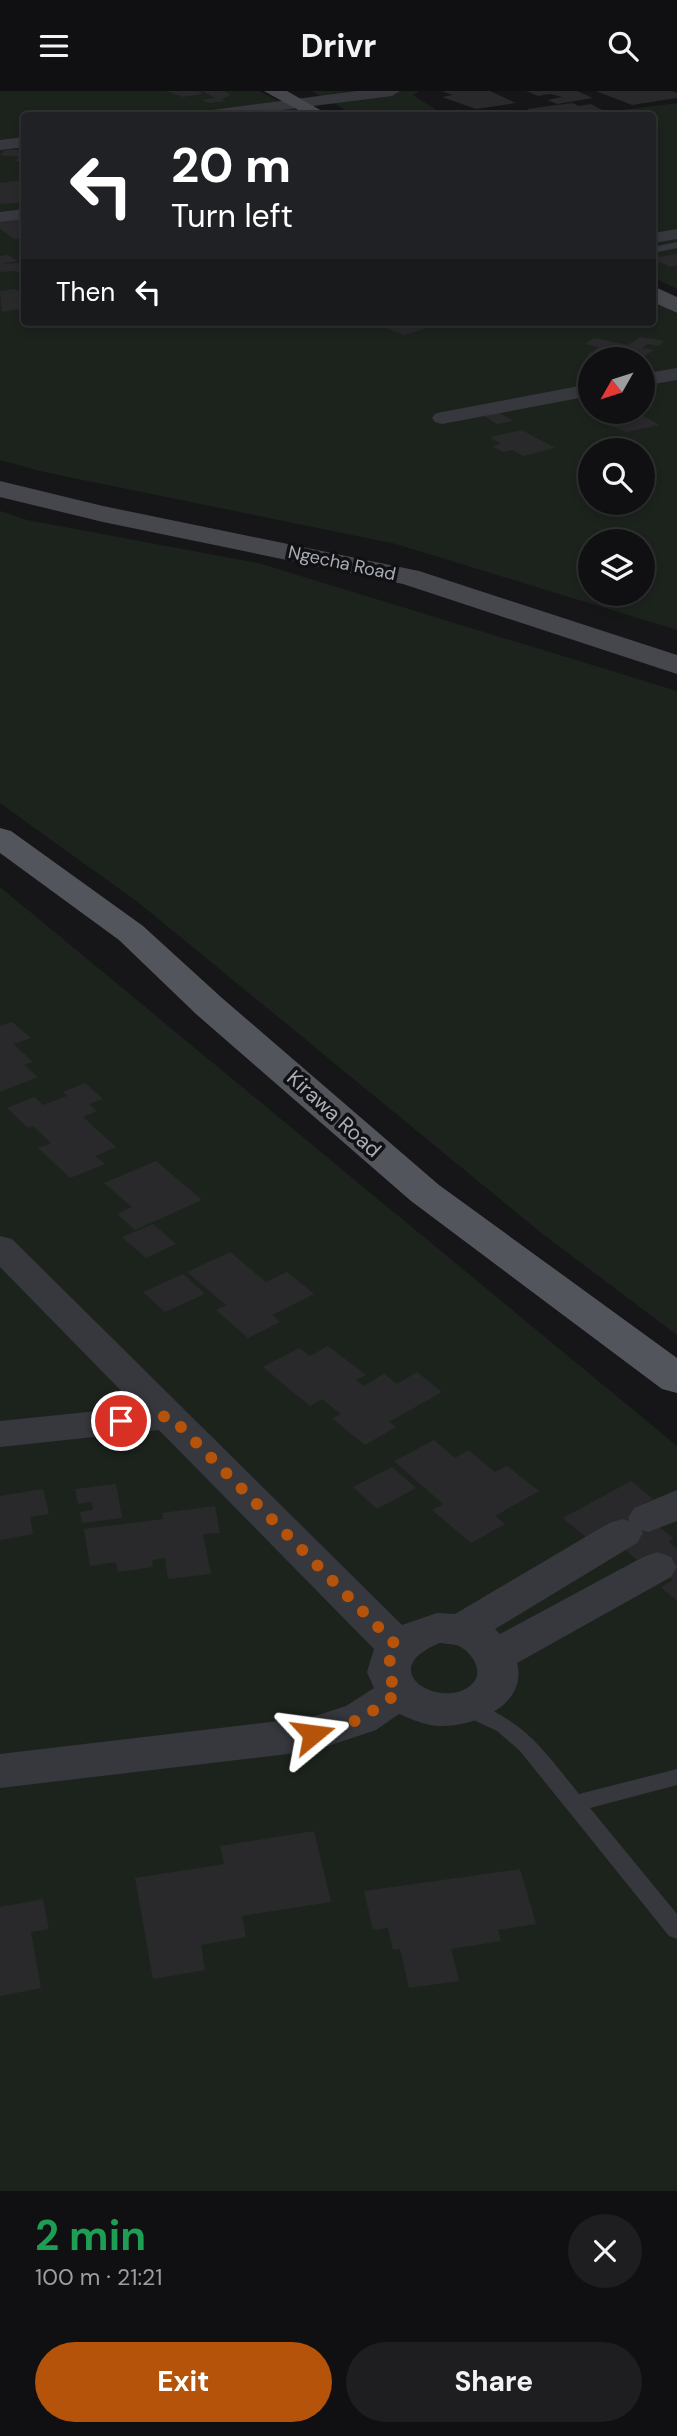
<!DOCTYPE html>
<html lang="en">
<head>
<meta charset="utf-8">
<style>
  :root { --surface:#101012; --page:#1e1e20; --text:#f1f3f6; --muted:#9c9d9f; --line:#303032; --accent:#b45309 }
  body { margin:0; font-family:"DM Sans",sans-serif; background:var(--page); color:var(--text); height:100vh; display:flex; flex-direction:column; font-size:26px; white-space:nowrap }
  * { box-sizing:border-box; margin:0 }
  p { font-size:23px; color:var(--muted) }
  .icon { flex:none; width:38px; height:38px; fill:none; stroke:currentColor; stroke-width:2; stroke-linecap:round; stroke-linejoin:round }
  .map { position:relative; height:2100px; overflow:hidden }
  .panel { display:flex; flex-direction:column; background:var(--surface); flex:1 }
  .panel>* { flex:none }
  .guide { position:absolute; left:21px; top:21px; width:635px; height:214px; border-radius:7px; box-shadow:0 4px 10px #0003,0 0 0 2px var(--line); background:#202124; color:#fff; overflow:hidden }
  .needle { width:46px; rotate:231deg }
  .buttons { position:absolute; left:578px; top:256px; display:grid; gap:14px }
  .buttons a { display:grid; place-items:center; width:77px; height:77px; border-radius:50%; background:var(--surface); box-shadow:0 4px 10px #0003,0 0 0 2px var(--line); font-size:35px }
  .pin { position:absolute; display:grid; place-items:center; width:60px; height:60px; color:#fff; margin:-30px; border:4px solid #fff; border-radius:50%; box-shadow:0 2px 7px #0007 }
  .me { position:absolute; width:77px; margin:-38px; rotate:74deg; stroke-linejoin:round; filter:drop-shadow(0 0 5px #0008) }
  .turn { display:flex; align-items:center; gap:24px; height:147px; padding:0 35px; font-size:32px }
  .turn .icon { width:91px; height:91px; stroke-width:2.5 }
  .turn b { display:block; font-size:49px; line-height:60px }
  .then { display:flex; align-items:center; height:66px; padding:0 35px; background:#0003; gap:14px; font-size:26px }
  .round { display:grid; place-items:center; flex:none; width:74px; height:74px; border-radius:37px; background:var(--page) }
  .summary { display:flex; align-items:center; justify-content:space-between; height:119px; padding:0 35px }
  h1 { font-size:42px; font-weight:700; line-height:52px; color:#1e9e55 }
  .action { display:flex; gap:14px; margin-top:auto; padding:14px 35px }
  .action a { flex:1; height:80px; border-radius:42px; background:var(--accent); color:#fff; font-size:28px; font-weight:700; line-height:80px; text-align:center }
  .action a+a { background:var(--page); color:var(--text) }
  header { display:flex; justify-content:space-between; align-items:center; height:91px; padding:0 35px; background:var(--surface); font-size:32px; font-weight:700 }
  .map>svg:first-child { display:block }
  .green { fill:#1c231d; fill-rule:evenodd }
  .building { fill:#29292c }
  .lines { fill:none; stroke-linecap:round; stroke-linejoin:round }
  .lane { fill:#37383d; fill-rule:evenodd }
  .street { fill:#37383d; fill-rule:evenodd }
  .secondary { fill:#45474d; fill-rule:evenodd }
  .primary { fill:#53555c; fill-rule:evenodd }
  .route { stroke:#b45309; stroke-width:12; stroke-dasharray:0 21.6 }
  .labels { text-anchor:middle; dominant-baseline:central; stroke-width:7; stroke-linejoin:round; paint-order:stroke }
  .far-street-label { font-size:18px; fill:#a8adb8; stroke:#111113 }
  .street-label { font-size:21px; fill:#a8adb8; stroke:#111113 }
</style>
</head>
<body>
<header><svg class="icon" aria-label="menu" viewBox="0 0 24 24"><path d="M4 6h16M4 12h16M4 18h16"/></svg>Drivr<svg class="icon" aria-label="search" viewBox="0 0 24 24"><circle cx="10" cy="10" r="6"/><path d="M15 15l6 6"/></svg></header>
<div class="map">
<svg width="677" height="2100" viewBox="0 0 677 2100">
  <rect width="100%" height="100%" fill="#161618"/>
  <g class="green">
    <path d="M0,0h259l47,24h-282v207h629v-21l24,13v316l-281,-86 -352,-72 -44,-12zM590,268h52v52h-52zM590,359h52v52h-52zM590,450h52v52h-52z"/>
    <polygon points="311,0 420,0 413,4 444,24 355,24"/>
    <polygon points="677,12 677,198 653,186 653,42 658,40 653,37 653,24 625,24 614,20"/>
    <polygon points="0,420 27,429 258,472 677,600 677,1244 544,1144 139,812 0,712"/>
    <polygon points="0,796 677,1355 677,2100 0,2100"/>
  </g>
  <g class="building">
    <polygon points="167,0 200,0 202,3 183,6"/>
    <polygon points="203,0 224,0 231,4 222,8 225,10 209,12 202,9 215,7"/>
    <polygon points="442,0 490,0 516,12 476,18 442,6 452,4"/>
    <polygon points="526,0 577,0 593,7 557,13 547,9 562,6 550,3 538,5"/>
    <polygon points="596,0 672,0 677,2 677,7 632,14"/>
    <polygon points="572,12 579,15 591,13 611,24 561,24 552,20 539,23 527,18"/>
    <polygon points="6,59 24,59 24,70 14,70 19,66 0,64"/>
    <polygon points="23,89 24,111 0,113 0,92"/>
    <polygon points="24,126 24,147 14,148 0,138 0,129"/>
    <polygon points="677,163 677,174 670,176 653,167"/>
    <polygon points="8,164 17,170 1,173 19,172 24,175 24,186 16,180 0,181 0,165"/>
    <polygon points="15,198 24,203 24,214 22,215 24,217 2,221 0,200"/>
    <polygon points="371,231 445,231 445,232 404,244"/>
    <polygon points="641,246 665,250 658,255 648,253 642,257 653,259 645,265 615,259 603,267 587,264 599,256 585,253 594,247 628,254"/>
    <polygon points="497,320 513,330 497,333 481,323"/>
    <polygon points="607,320 636,320 659,334 626,341 598,330 605,328 596,322"/>
    <polygon points="522,339 555,357 523,365 513,359 503,361 492,355 501,353 490,346"/>
    <polygon points="12,931 31,947 13,953 33,971 24,974 38,986 0,1001 0,935"/>
    <polygon points="85,992 103,1008 89,1013 97,1020 83,1026 116,1056 95,1065 105,1073 70,1087 38,1057 51,1052 33,1035 28,1037 7,1017 34,1006 43,1014 67,1005 63,1001"/>
    <polygon points="156,1070 202,1109 135,1139 117,1123 132,1116 104,1092"/>
    <polygon points="153,1133 176,1153 146,1167 122,1146"/>
    <polygon points="230,1161 266,1191 287,1181 314,1203 272,1224 280,1231 248,1247 216,1219 226,1214 187,1181"/>
    <polygon points="183,1183 205,1203 165,1221 143,1201"/>
    <polygon points="328,1255 366,1284 356,1289 363,1295 384,1283 397,1293 417,1281 442,1301 389,1331 396,1336 365,1354 332,1327 341,1323 322,1308 310,1315 263,1276 299,1257 310,1265"/>
    <polygon points="434,1349 455,1367 468,1359 495,1381 507,1375 539,1400 495,1425 505,1433 471,1452 432,1419 443,1413 394,1370"/>
    <polygon points="392,1376 416,1397 377,1418 353,1396"/>
    <polygon points="631,1390 653,1408 636,1417 674,1448 668,1450 677,1458 677,1510 661,1496 673,1489 644,1465 637,1469 622,1456 631,1450 610,1431 586,1446 563,1427"/>
    <polygon points="116,1393 122,1427 82,1432 80,1421 93,1419 92,1411 78,1413 75,1398"/>
    <polygon points="43,1398 49,1423 30,1426 33,1443 0,1449 0,1405"/>
    <polygon points="215,1415 220,1442 203,1443 211,1483 168,1488 165,1467 152,1469 153,1476 118,1481 116,1471 90,1475 84,1438 163,1428 162,1422"/>
    <polygon points="314,1740 331,1811 242,1825 246,1846 201,1854 205,1879 153,1888 135,1787 224,1773 220,1755"/>
    <polygon points="520,1778 536,1833 498,1839 501,1850 451,1858 459,1890 409,1897 400,1858 393,1859 388,1837 373,1839 364,1800"/>
    <polygon points="43,1808 49,1838 31,1841 41,1897 0,1905 0,1816"/>
  </g>
  <g class="lines">
    <g class="lane">
      <polygon points="677,151 677,157 653,162 653,156"/>
      <path d="M468,1610c56,18 76,50 111,93l98,-25v16l-87,23 87,106v25l-8,-3 -149,-185 -23,-20 -36,-17 -3,-5 3,-5z"/>
    </g>
    <g class="street">
      <polygon points="357,0 400,0 392,5 243,24 204,24 212,19"/>
      <polygon points="24,46 24,56 0,59 0,49"/>
      <polygon points="24,118 24,128 0,131 0,121"/>
      <polygon points="677,138 677,148 653,152 653,142"/>
      <polygon points="677,277 677,289 642,295 642,283"/>
      <polygon points="590,293 590,305 442,333 435,331 432,327 435,323 442,321"/>
      <path d="M0,1145l12,3 390,386 35,-12 18,1 154,-91 14,-4 7,2 -2,-3 6,-10 43,-18v31l-29,11 -7,-2 2,3 -6,10 -142,86 5,5 143,-77 14,-5 14,5 6,10 -6,10 -154,86c12,45 -51,68 -87,62 -10,-2 -21,-7 -31,-11l-23,16 -63,21 -313,37v-34l312,-37 34,-11 28,-18 -7,-16 7,-23 -215,-219 -159,17v-26l137,-14 -137,-140zM440,1552c5,1 11,1 16,2 14,4 29,26 17,38 -28,30 -103,-12 -33,-40z"/>
    </g>
    <g class="secondary">
      <polygon points="264,0 287,0 329,24 307,24"/>
      <polygon points="653,195 677,206 677,222 653,211"/>
      <polygon points="0,390 103,415 419,480 677,564 677,583 403,493 103,431 0,406"/>
    </g>
    <polygon class="primary" points="0,737 11,740 143,835 222,907 439,1094 677,1267 677,1302 662,1298 411,1110 196,923 119,849 0,762"/>
  </g>
  <g class="lines">
    <path class="route" d="M121,1330l49,-5 227,230c-12,17 -10,30 1,47l-37,26 -48,15"/>
  </g>
  <g class="labels">
    <g class="far-street-label">
      <text transform="translate(342 472) rotate(12)">Ngecha Road</text>
    </g>
    <g class="street-label">
      <text transform="translate(334 1023) rotate(42)">Kirawa Road</text>
    </g>
  </g>
</svg>
<div class="buttons">
<a><svg class="needle" viewBox="-14 -14 28 28"><path d="M0-13l5 13h-10z" fill="#e53935"/><path d="M0 13l5-13h-10z" fill="#9c9d9f"/></svg></a>
<a><svg class="icon" aria-label="search" viewBox="0 0 24 24"><circle cx="10" cy="10" r="6"/><path d="M15 15l6 6"/></svg></a>
<a><svg class="icon" aria-label="layers" viewBox="0 0 24 24"><path d="M12 4l9 5-9 5-9-5zM3 14l9 5 9-5"/></svg></a>
</div>
<div class="pin" style="left:121px;top:1330px;background:#d93025"><svg class="icon" aria-label="arrive" viewBox="0 0 24 24"><path d="M6 21V4h12l-3 4 3 4H6"/></svg></div>
<svg class="me" style="left:313px;top:1643px" viewBox="-20 -20 40 40"><path d="M0-17L14 15 0 8-14 15z" fill="#b45309" stroke="#fff" stroke-width="4"/></svg>
<div class="guide">
<div class="turn"><svg class="icon" aria-label="left" viewBox="0 0 24 24"><path d="M17 20v-9H6M10 6l-5 5 5 5"/></svg><div><b>20 m</b>Turn left</div></div>
<div class="then">Then<svg class="icon" aria-label="left" viewBox="0 0 24 24"><path d="M17 20v-9H6M10 6l-5 5 5 5"/></svg></div>
</div>
</div>
<section class="panel">
<div class="summary"><div><h1>2 min</h1><p>100 m · 21:21</p></div><a class="round"><svg class="icon" aria-label="close" viewBox="0 0 24 24"><path d="M6 6l12 12M18 6L6 18"/></svg></a></div>
<div class="action"><a>Exit</a><a>Share</a></div>
</section>
</body>
</html>
